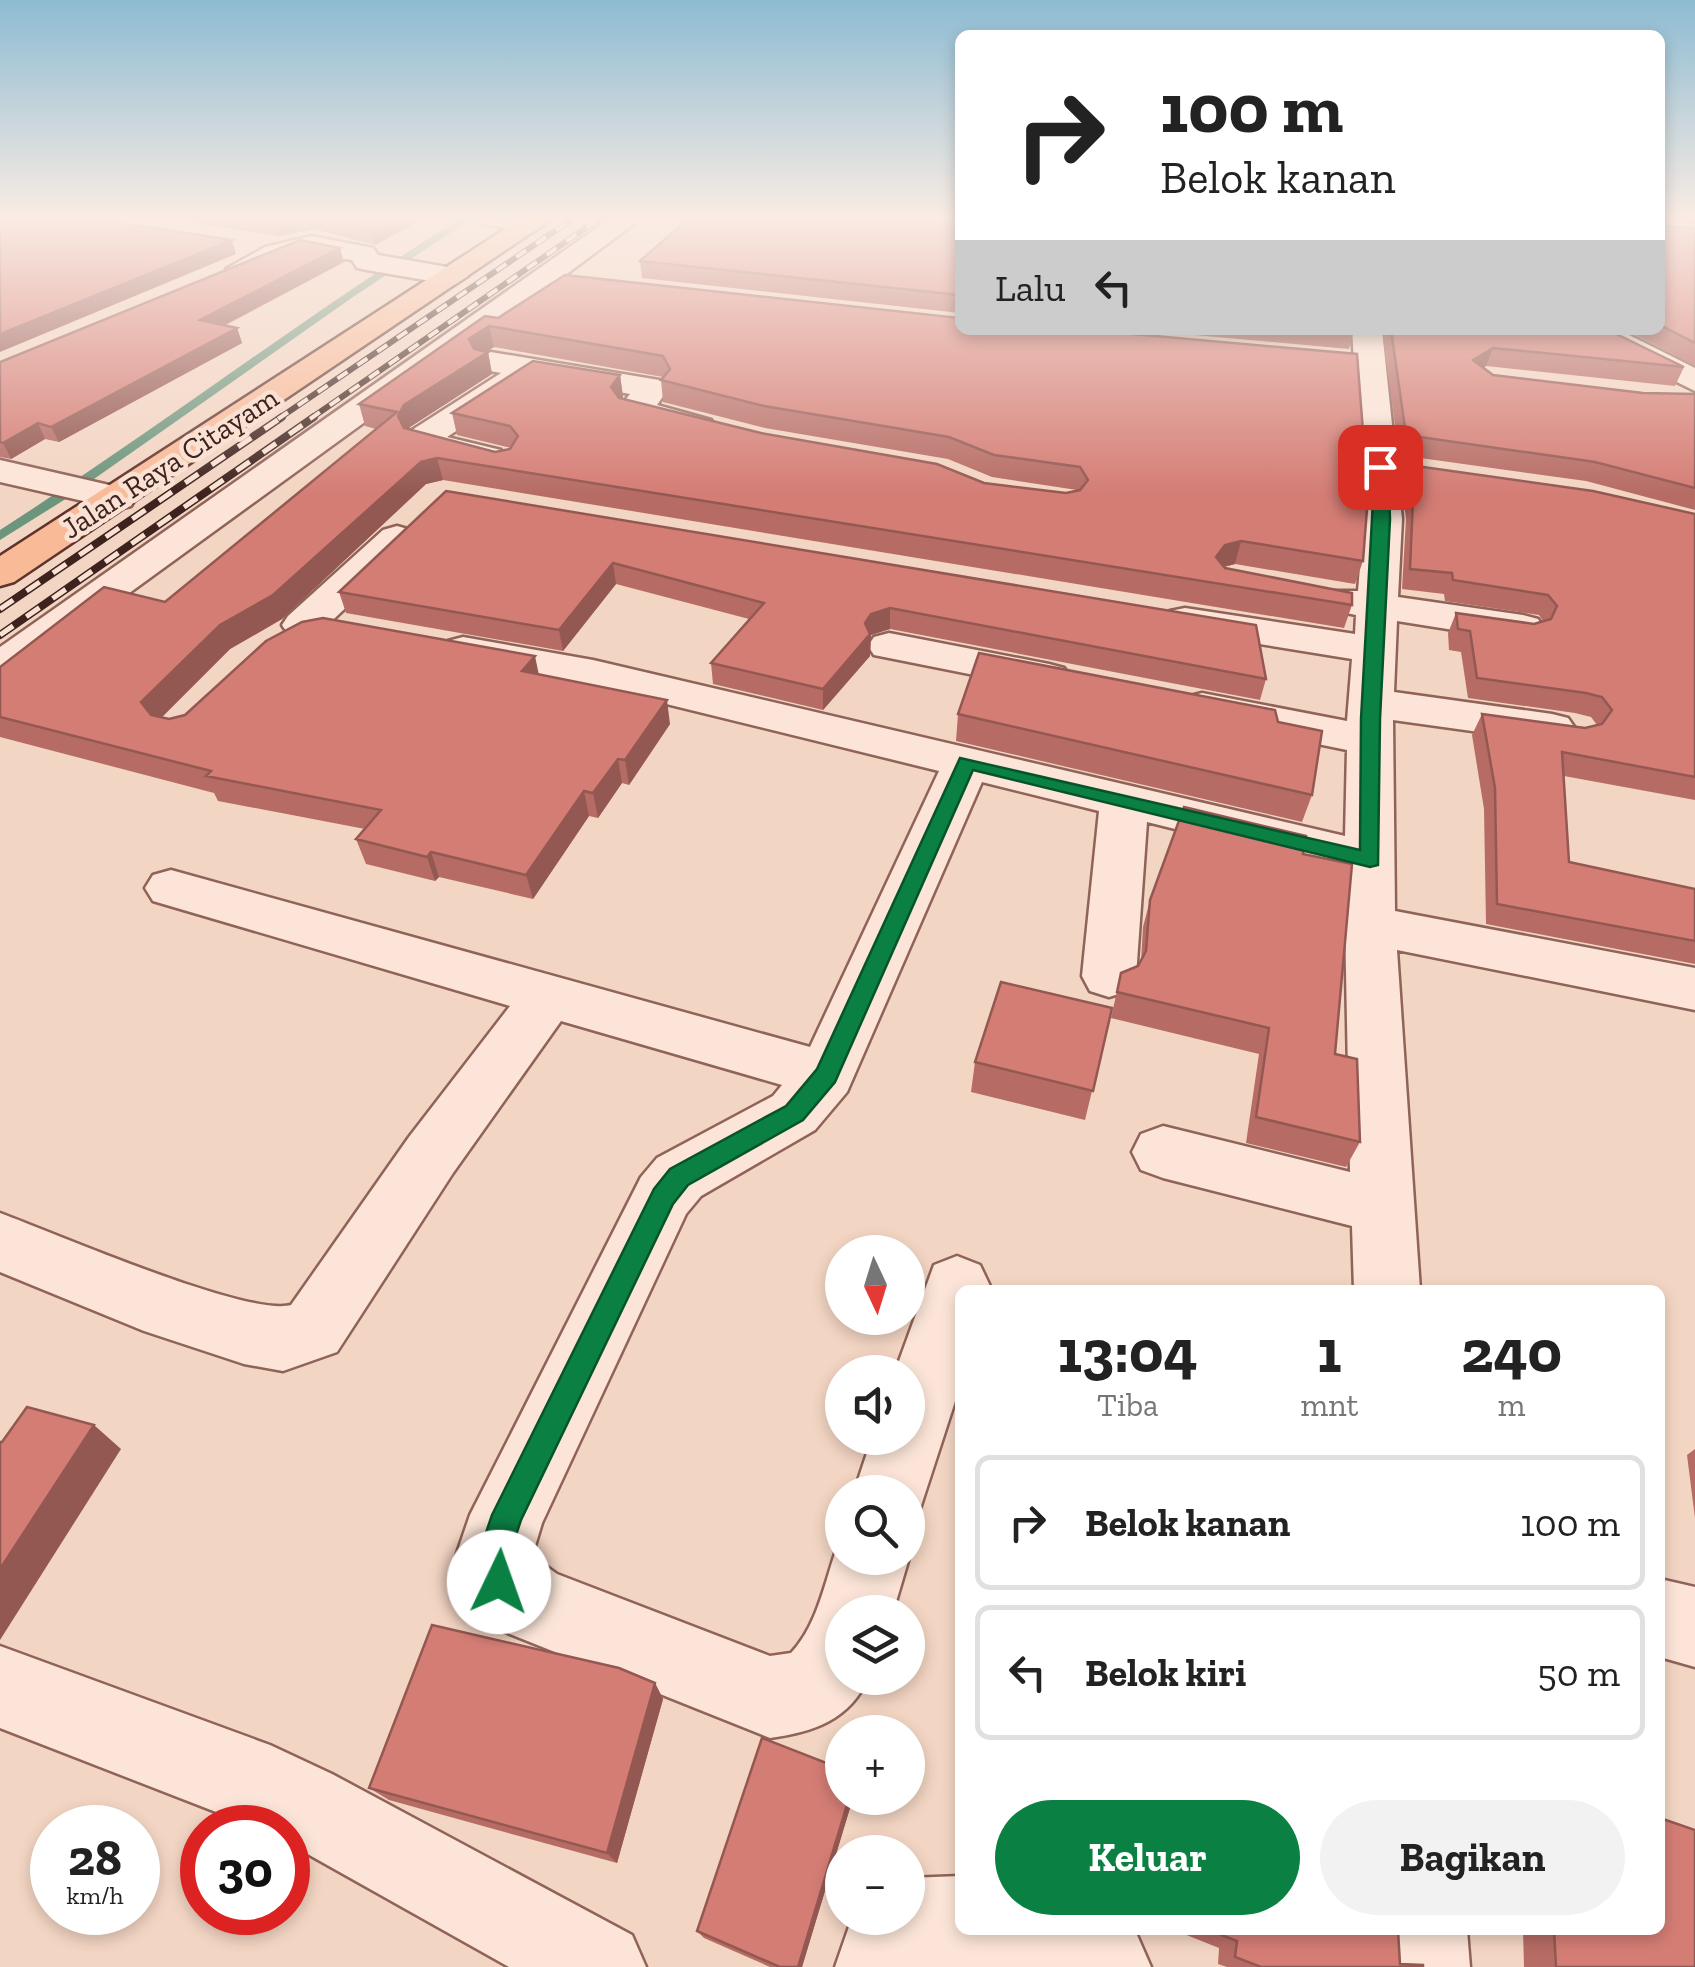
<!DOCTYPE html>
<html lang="id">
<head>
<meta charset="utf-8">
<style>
  :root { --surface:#fff; --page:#f2f2f2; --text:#222; --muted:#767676; --line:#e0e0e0; --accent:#0b8043 }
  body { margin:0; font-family:"Zilla Slab",serif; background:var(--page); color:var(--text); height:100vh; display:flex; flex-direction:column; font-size:38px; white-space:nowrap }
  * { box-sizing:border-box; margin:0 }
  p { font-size:32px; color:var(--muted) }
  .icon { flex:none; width:55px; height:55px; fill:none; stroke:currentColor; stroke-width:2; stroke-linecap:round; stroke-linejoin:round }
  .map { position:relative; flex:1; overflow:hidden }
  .side { position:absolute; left:955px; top:1285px; width:710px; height:650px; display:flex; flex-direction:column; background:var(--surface); border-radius:15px; box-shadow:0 5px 15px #0003 }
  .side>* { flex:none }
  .hud { position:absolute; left:955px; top:30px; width:710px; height:305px; border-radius:15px; box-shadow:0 5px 15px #0003; background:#fff; color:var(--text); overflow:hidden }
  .needle { width:65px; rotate:176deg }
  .fabs { position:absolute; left:825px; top:1235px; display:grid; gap:20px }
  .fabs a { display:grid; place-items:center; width:100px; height:100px; border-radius:50%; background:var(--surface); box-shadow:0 5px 15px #0003; font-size:50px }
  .speed { position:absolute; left:30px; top:1805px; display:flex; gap:20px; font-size:50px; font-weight:700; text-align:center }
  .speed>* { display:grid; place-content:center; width:130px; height:130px; border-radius:50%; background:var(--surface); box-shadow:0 5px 15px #0003; line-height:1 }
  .speed small { font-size:25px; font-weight:400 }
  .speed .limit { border:15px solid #d22; background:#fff; color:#111 }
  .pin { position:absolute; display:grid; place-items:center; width:85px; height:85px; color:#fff; margin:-42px; border-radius:20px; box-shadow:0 5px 15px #0006 }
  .me { position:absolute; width:110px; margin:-55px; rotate:3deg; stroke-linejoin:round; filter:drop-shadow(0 0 8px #0008) }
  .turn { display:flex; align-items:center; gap:35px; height:210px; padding:0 40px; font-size:45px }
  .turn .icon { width:130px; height:130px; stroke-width:2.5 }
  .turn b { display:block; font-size:70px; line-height:85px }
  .then { display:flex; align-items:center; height:95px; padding:0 40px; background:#0003; gap:20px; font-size:38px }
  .eta { display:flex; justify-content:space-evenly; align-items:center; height:170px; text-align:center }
  .eta b { font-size:60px; font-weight:700; line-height:70px }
  .button { display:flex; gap:20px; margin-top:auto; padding:20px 40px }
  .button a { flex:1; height:115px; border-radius:60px; background:var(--accent); color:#fff; font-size:40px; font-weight:700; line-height:115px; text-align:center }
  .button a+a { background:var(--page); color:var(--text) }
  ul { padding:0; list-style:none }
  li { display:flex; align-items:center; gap:30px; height:135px; margin:0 20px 15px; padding:0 20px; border:5px solid var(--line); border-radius:15px }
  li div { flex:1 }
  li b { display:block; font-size:38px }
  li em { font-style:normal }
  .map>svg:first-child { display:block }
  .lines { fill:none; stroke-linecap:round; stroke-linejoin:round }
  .stream { fill:#6b957d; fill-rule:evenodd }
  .minor-casing { stroke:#8f6358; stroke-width:5 }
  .major-casing { stroke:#5d332c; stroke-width:5 }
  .minor { fill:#fce5d8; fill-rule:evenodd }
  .major { fill:#f9ba98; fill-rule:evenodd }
  .rail-far1-casing { stroke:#3e221d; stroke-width:6 }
  .rail-casing { stroke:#3e221d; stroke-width:8 }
  .rail-far1 { stroke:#f9e2d4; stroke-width:4; stroke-dasharray:12; stroke-linecap:butt }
  .rail { stroke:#f9e2d4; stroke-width:5; stroke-dasharray:16; stroke-linecap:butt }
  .wall { fill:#b66c65; fill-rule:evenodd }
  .shaded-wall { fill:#945852 }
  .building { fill:#d47d75; stroke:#945852; stroke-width:2.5; fill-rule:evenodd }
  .route { fill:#0b8043; stroke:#07532c; stroke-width:2.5 }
  .labels { text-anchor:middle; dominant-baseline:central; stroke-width:9; stroke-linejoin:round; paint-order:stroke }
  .far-street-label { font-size:30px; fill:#3e221d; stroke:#f9e2d4 }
</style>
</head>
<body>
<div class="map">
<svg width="1695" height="1967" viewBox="0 0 1695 1967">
  <rect width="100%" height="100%" fill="#f3d5c3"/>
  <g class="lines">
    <path class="stream" d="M461,218h12l-120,79 -289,203 -64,40v-10c156,-100 303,-213 461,-312z"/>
    <g class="minor-casing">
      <g id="minor">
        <polygon points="480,218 536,218 544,225 531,233 484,224"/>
        <polygon points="611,218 642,218 467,348 665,381 669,388 657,405 711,420 716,427 711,434 699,437 623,416 618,409 630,394 538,377 447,437 501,450 506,458 501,466 488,469 413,449 407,437 412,430 501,373 446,363 15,676 0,680 0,647"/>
        <polygon points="311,236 373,248 378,255 464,270 468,276 454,285 367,270 357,268 352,260 299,253 240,277 226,269 265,247"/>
        <path d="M1352,330h30l20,189 -4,78 125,18 15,4 6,9 -6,9 -15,4 -126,-20 -3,71 158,22 16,4 7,10 -7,10 -16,4 -159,-22 2,191 300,57v42l-298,-60 23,340h-66l-2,-64 -189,-48 -22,-8 -9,-18 9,-18 22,-8 187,46 -6,-301 -197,-49 -11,154 -8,15 -19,6 -19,-6 -8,-15 17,-165 -117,-29 -135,310 -32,38 -114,66 -15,18 -144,309 -10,33 25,18 213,82 21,-3c29,-30 35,-80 51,-119v24h66v-4l1,4 -16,54h-51v66h26c-18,42 -55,54 -98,60l-265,-106 -33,-23 -16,-53 14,-41 171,-338 16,-19 116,-62 9,-11 -221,-64 -108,152 -116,179 -54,19 -39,-7 -100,-33 -144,-59v-59c52,19 247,104 291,92l118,-168 101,-131 -357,-105 -8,-13 8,-13 18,-5 639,177 129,-276 -346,-85 -145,-27 -6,-9 6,-9 15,-4 130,23 752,176 2,-86 -161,-33 -6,-10 6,-10 16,-4 145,28 5,-62 -167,-27 -15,-3 -6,-9 6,-9 15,-3 170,26 1,-19 -30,-6 -6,-9 6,-9h32l6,-72z"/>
        <polygon points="1580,330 1619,330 1695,368 1695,391 1584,336"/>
        <polygon points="0,460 131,490 136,498 131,506 118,509 0,482"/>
        <polygon points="397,526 411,530 416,538 411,546 318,634 303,637 288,634 282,625 288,616 383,530"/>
        <polygon points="889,633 1049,664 1064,668 1071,677 1064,686 1049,690 874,655 868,646 874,637"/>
        <polygon points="957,1256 980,1265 990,1286 989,1290 960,1290 960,1386 917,1518 908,1522 908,1492 854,1492 872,1438 908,1438 908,1372 895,1372 934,1265"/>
        <polygon points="1660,1579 1695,1587 1695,1667 1660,1657"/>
        <polygon points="0,1646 270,1745 332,1774 632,1935 646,1967 509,1967 288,1843 288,1828 257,1828 0,1728"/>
        <polygon points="960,1876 960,1930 1126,1930 1137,1935 1151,1967 835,1967 852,1918 908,1918 908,1878"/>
        <polygon points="1377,1930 1467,1930 1470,1967 1378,1967"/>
      </g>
    </g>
    <g class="major-casing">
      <polygon id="major" points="522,218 553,218 14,582 0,586 0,556"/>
    </g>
    <use href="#minor" class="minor"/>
    <use href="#major" class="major"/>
    <g class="rail-far1-casing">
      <g id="rail-far1">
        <polyline points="278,419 574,218"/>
        <polyline points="310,419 600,218"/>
      </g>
    </g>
    <g class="rail-casing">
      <g id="rail">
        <polyline points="0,609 282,417"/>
        <polyline points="0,635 314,417"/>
      </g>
    </g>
    <use href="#rail-far1" class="rail-far1"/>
    <use href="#rail" class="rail"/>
  </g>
  <g class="wall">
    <polygon points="160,218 425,218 375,245 314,229 279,236"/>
    <polygon points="960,218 960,313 642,278 640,261"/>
    <polygon points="1660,218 1695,218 1695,224 1665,222 1665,226 1695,228 1695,366 1626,330 1660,330"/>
    <polygon points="344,262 224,326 237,328 242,343 59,442 45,439 11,459 0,457 0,362"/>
    <path d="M565,275l798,286 -8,23 -120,-20 -11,3 128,38 -8,23 -901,-148 -17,4 -144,135 -52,30 -69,69 8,1 370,-45 131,50 -41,61 -7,-2 -24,35 -9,-2 -56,83 -94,-22 -4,4 -69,-17 -10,-25 9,-10 -147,-28 -4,-8 -214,-56v-70l165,-65 211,-173 -11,-3 -6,-22 139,-86zM494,347l169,30 -2,3 2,22 102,26 183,31 44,18 85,13 -11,3 -82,-10 -223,-50 -139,-35 1,-1 -3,-22 -168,38 5,22 54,13 -1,1 -15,3 -87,-22 2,-3 82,-53 -4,-22h-2z"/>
    <polygon points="1139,330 1354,330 1349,349"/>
    <polygon points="1382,330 1608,330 1684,367 1675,386 1486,366 1483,368 1493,375 1643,393 1695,394 1695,510 1586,481 1399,455"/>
    <polygon points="1409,465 1695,514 1695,800 1564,776 1569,862 1695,889 1695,964 1486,924 1484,809 1472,735 1482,714 1585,728 1597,725 1591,717 1575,713 1468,698 1461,652 1449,650 1448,633 1456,613 1534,624 1543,621 1539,615 1445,601 1444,594 1402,589 1406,519 1402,484"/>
    <polygon points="446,491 1266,679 1260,700 890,629 871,635 870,656 823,710 713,684 711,663 749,619 616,584 563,651 346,613 339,592"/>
    <polygon points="958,714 1278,722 1312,795 1302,822 956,741"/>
    <polygon points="1303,854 1335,1054 1360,1142 1346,1167 1246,1143 1259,1054 1111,1018 1121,973 1138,966 1141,962 1143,927 1150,900"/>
    <polygon points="1112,1008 1085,1120 971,1092 975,1062"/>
    <polygon points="1695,1449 1695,1518 1687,1455"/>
    <polygon points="655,1683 663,1699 617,1863 389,1800 369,1788"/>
    <polygon points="853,1798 802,1967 770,1967 704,1938 697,1931"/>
    <polygon points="1174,1930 1398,1930 1400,1964 1423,1967 1227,1967 1218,1964 1219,1948"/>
    <polygon points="1523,1930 1660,1930 1695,1967 1524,1967"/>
  </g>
  <g class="shaded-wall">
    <polygon points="295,218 311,218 314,229 279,236 275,222"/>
    <polygon points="396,218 425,218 375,245 372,231"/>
    <polygon points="232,240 236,254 0,352 0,334"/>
    <polygon points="340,248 344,262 205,335 200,320"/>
    <polygon points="489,326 494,347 473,360 469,339"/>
    <polygon points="237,328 242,343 59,442 51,427"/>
    <polygon points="1493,348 1486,366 1466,379 1473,360"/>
    <polygon points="488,352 492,374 410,427 404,439 398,416 404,405"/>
    <polygon points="620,375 623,397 614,409 611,387"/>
    <polygon points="38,423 45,439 11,459 3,443"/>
    <polygon points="437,458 443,480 426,484 282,619 230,649 153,726 141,702 220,625 421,462"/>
    <polygon points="1241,541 1235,564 1219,568 1216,557 1225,545"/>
    <polygon points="613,563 616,584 563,651 559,630"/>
    <polygon points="890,608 890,629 871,635 870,656 823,710 823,689 865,623 871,614"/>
    <polygon points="535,656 540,680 522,671"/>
    <polygon points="667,700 670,724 629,785 625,760"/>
    <polygon points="618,759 622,783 598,818 593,793"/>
    <polygon points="584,791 589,816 533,899 526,875"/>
    <polygon points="431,852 439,877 435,881 427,857"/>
    <polygon points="94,1425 121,1449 0,1640 0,1569"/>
    <polygon points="655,1683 663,1699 617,1863 607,1853"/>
    <polygon points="849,1798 853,1798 802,1967 798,1967"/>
  </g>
  <g class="building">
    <polygon points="0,218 89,218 232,240 0,334"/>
    <polygon points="248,218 295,218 275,222"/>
    <polygon points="321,218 396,218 372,231"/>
    <polygon points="689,218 960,218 960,295 640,261"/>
    <polygon points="1660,218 1665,218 1665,226 1695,228 1695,343 1660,325"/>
    <polygon points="300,240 340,248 200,320 237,328 51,427 38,423 3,443 0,442 0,362"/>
    <path d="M565,275l395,43v12h128l269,24 11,142 -5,65 -122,-20 -16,4 -9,12 9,11 127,25v12l-915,-147 -16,4 -148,133 -53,30 -79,77 10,13 18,4 16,-4 81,-74 36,-19 21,-4 212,38 -13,15 145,29 -42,60 -7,-1 -25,34 -9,-2 -58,84 -95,-23 -4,5 -71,-18 25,-29 -175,-34 5,-5 -211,-54v-50l104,-80 61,15 232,-190 -38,-8 126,-88 13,2zM489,326l174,30 7,13 -9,11 103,26 185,31 45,18 86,12 8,13 -8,10 -14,3 -82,-10 -47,-19 -176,-31 -142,-35 -8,-11 9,-12 -87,-14 -81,52 58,13 8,10 -8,13 -15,3 -91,-24 -6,-12 6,-11 84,-53 -14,-3 -5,-10z"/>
    <polygon points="1391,330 1608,330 1684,367 1493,348 1473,360 1493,375 1643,393 1695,394 1695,488 1595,462 1406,435"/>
    <polygon points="1409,465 1593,491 1695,514 1695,777 1562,752 1569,862 1695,889 1695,941 1497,904 1495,788 1482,714 1585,728 1602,724 1612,710 1602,697 1586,693 1477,678 1470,631 1458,629 1456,613 1534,624 1551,619 1557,606 1548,595 1453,580 1452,573 1410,569 1413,499"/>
    <polygon points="446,491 1256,625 1266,679 890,608 871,614 865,623 870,634 823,689 711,663 764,603 613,563 559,630 339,592"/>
    <polygon points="979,653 1275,710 1278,722 1322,731 1312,795 958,714"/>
    <polygon points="1184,807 1306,836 1303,854 1352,864 1335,1054 1357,1059 1360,1142 1256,1117 1269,1028 1117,992 1121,973 1138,966 1146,951 1150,900"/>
    <polygon points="1001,982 1112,1008 1093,1091 975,1062"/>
    <polygon points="27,1407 94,1425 0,1569 0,1442 2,1442"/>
    <polygon points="432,1625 619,1668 655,1683 607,1853 369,1788"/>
    <polygon points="762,1738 842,1769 842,1798 849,1798 798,1967 780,1967 697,1931"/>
    <polygon points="1660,1818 1695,1830 1695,1967 1556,1967 1554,1930 1660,1930"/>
    <polygon points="1209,1930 1398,1930 1400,1964 1423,1965 1423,1967 1261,1967 1235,1957 1237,1941"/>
  </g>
  <linearGradient id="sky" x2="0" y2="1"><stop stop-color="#8dbbd2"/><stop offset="0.44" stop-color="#faece4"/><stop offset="1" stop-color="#faece4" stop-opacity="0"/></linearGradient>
  <rect width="1695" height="494" fill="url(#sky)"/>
  <polygon class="route" points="1375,464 1388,467 1390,519 1380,719 1378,865 1370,867 973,770 835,1082 803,1120 688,1185 673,1204 521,1520 509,1556 515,1582 510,1593 499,1597 487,1593 478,1556 492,1515 654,1189 670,1169 786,1106 817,1069 960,758 1360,850 1361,719"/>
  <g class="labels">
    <g class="far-street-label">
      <text transform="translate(170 463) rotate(-33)">Jalan Raya Citayam</text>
    </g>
  </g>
</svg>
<div class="fabs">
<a><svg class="needle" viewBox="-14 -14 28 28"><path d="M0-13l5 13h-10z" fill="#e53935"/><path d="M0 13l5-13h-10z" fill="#767676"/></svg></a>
<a><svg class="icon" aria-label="sound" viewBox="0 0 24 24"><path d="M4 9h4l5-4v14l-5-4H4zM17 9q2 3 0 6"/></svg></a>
<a><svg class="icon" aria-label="search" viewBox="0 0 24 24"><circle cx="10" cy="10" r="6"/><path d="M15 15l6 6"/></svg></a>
<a><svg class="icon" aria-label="layers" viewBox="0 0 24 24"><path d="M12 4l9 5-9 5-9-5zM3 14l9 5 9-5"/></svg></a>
<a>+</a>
<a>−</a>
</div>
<div class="speed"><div>28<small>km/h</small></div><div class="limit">30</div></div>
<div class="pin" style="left:1380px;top:467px;background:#d93025"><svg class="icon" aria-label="arrive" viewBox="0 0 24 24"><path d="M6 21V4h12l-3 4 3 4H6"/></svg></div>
<svg class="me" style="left:499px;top:1582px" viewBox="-20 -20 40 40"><circle r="19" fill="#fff"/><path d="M0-13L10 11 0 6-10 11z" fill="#0b8043"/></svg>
<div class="hud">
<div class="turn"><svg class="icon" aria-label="right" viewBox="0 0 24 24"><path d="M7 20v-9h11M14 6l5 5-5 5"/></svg><div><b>100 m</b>Belok kanan</div></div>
<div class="then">Lalu<svg class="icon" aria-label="left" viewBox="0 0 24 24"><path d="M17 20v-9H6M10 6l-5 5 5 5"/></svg></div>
</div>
<section class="side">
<div class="eta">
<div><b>13:04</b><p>Tiba</p></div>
<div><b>1</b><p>mnt</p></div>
<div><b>240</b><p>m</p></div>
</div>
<ul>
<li><svg class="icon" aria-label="right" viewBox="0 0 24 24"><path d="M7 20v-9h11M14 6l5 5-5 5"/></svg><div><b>Belok kanan</b></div><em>100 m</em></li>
<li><svg class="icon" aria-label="left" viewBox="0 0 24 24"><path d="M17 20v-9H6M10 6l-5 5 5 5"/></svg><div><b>Belok kiri</b></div><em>50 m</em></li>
</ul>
<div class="button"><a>Keluar</a><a>Bagikan</a></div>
</section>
</div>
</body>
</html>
